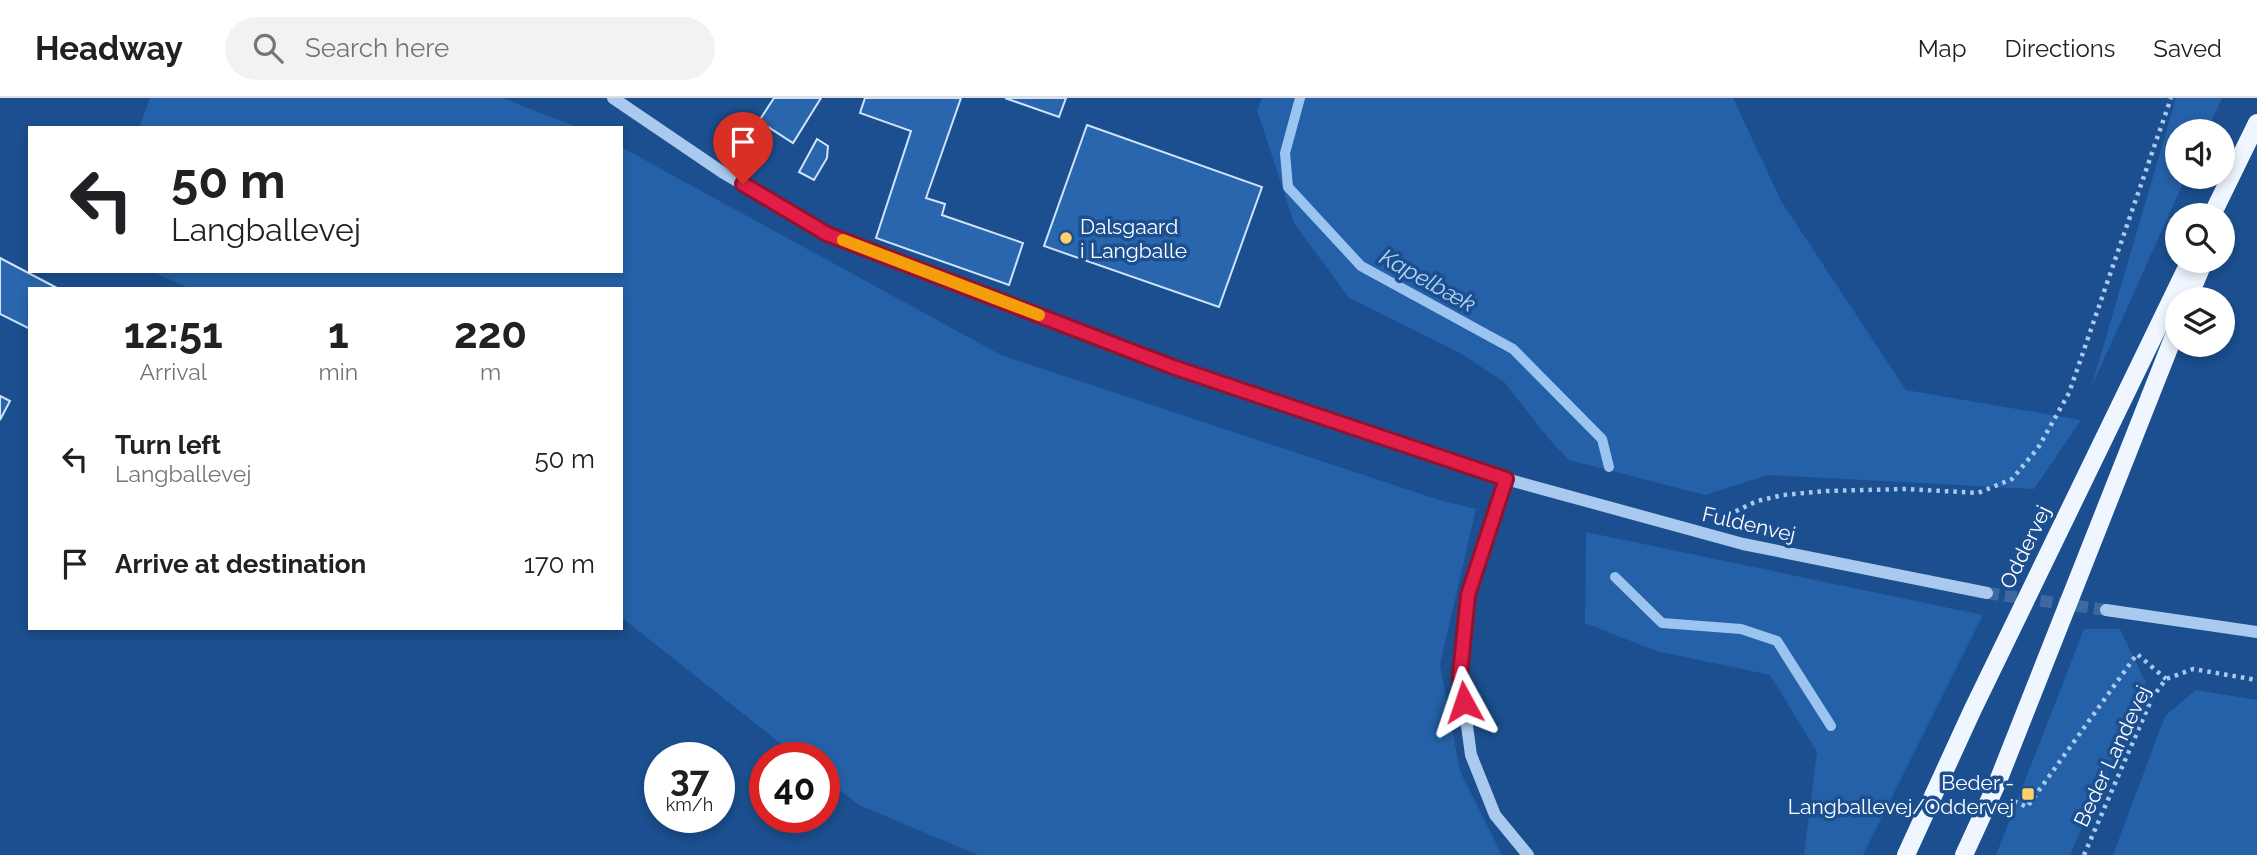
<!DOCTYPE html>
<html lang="en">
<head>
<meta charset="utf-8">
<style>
  :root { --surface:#fff; --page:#f2f2f2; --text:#202124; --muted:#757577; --line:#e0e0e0 }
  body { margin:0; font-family:Raleway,sans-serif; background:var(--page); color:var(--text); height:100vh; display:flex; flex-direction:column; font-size:26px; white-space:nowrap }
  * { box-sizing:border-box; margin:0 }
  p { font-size:23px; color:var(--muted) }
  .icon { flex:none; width:38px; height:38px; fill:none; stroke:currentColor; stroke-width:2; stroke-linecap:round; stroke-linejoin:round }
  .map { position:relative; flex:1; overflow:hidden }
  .drawer { position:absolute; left:28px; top:189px; width:595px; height:343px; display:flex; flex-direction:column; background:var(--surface); border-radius:0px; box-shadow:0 4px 10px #0003 }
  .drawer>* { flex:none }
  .guide { position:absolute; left:28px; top:28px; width:595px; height:147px; border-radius:0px; box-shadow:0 4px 10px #0003; background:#fff; color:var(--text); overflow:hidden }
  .controls { position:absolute; left:2165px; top:21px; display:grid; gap:14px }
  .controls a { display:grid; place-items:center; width:70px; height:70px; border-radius:50%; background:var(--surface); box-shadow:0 4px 10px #0003; font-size:35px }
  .speed { position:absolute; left:644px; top:644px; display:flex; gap:14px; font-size:35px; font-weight:700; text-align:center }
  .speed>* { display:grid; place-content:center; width:91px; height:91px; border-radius:50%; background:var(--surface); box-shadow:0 4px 10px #0003; line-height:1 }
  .speed small { font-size:18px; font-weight:400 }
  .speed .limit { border:10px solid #d22; background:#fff; color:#111 }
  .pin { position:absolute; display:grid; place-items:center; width:60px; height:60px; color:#fff; margin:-72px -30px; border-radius:50% 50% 50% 0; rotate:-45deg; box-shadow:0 0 7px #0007 }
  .pin .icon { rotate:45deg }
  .me { position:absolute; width:77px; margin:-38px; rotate:355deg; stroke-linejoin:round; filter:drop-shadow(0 0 5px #0008) }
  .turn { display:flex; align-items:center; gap:24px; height:147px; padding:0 28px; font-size:32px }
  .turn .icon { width:91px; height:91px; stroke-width:2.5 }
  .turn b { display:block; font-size:49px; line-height:60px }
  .eta { display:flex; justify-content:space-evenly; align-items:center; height:119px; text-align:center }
  .eta b { font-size:42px; font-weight:700; line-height:49px }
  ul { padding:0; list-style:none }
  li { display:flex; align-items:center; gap:21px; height:105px; padding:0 28px }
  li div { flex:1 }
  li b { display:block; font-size:26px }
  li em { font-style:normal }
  header { display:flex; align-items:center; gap:42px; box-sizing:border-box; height:98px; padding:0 35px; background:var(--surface); border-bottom:2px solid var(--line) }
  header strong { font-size:33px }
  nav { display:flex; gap:38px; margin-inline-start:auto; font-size:24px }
  .search { width:490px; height:63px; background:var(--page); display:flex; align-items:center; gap:18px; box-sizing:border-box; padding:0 24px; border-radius:38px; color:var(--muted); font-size:26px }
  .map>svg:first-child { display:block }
  .green { fill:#2461a8 }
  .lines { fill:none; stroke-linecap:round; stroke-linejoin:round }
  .stream { stroke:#9cc4f0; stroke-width:10 }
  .building { fill:#2a66ad; stroke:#cfe3fa; stroke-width:2 }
  .minor-tunnel { stroke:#3d69a0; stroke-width:12; stroke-dasharray:12 6; stroke-linecap:butt }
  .path { stroke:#a9c9ee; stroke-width:4.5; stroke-dasharray:3.5 5; stroke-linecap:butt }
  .minor { stroke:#a9c9ee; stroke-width:12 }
  .major { stroke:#f0f6ff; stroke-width:18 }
  .route-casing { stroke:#92132f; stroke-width:18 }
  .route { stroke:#e11d48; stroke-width:12 }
  .slow { stroke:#f59e0b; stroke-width:12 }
  .poi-dot { fill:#ffd166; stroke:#1b4f8f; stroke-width:2.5 }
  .labels { text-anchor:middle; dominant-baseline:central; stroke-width:7; stroke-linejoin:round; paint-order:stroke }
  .poi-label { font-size:21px; fill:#fff; stroke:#1b4f8f; text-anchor:start }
  .street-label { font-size:21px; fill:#fff; stroke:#1b4f8f }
  .water-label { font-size:23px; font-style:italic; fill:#b5d3f5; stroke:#1b4f8f }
</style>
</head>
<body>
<header>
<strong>Headway</strong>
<div class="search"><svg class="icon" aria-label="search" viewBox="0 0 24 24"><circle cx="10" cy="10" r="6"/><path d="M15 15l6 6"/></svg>Search here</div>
<nav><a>Map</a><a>Directions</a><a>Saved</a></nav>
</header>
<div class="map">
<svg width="2257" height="757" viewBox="0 0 2257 757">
  <rect width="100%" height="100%" fill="#1b4f8f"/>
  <g class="green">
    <polygon points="150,0 502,0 579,30 139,30"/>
    <polygon points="1262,0 1733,0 1781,103 1906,292 2081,322 2034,391 1768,377 1705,397 1569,362 1549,341 1504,284 1460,255 1349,200 1294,125 1257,12"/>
    <polygon points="2176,0 2222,0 2207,33 2177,33 2177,79 2186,79 2091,290"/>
    <polygon points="621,49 1001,257 1439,402 1476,411 1440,567 1460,673 1502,757 978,757 859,707 824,680 824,660 799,660 621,519 621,191 191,191 151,173 621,173"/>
    <polygon points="1586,434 1983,517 1863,757 1804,757 1817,654 1770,577 1656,553 1585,525"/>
    <polygon points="2084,531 2120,531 2146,585 2070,757 1996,757"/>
    <polygon points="2196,592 2257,602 2257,757 2113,757 2165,618"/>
  </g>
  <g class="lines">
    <g class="stream">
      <polyline points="1300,0 1285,55 1288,89 1361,168 1513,251 1602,341 1609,369"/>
      <polyline points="1615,479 1662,525 1741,531 1777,543 1831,628"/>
    </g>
  </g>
  <g class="building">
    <polygon points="774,0 821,0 793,45 759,23"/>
    <polygon points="865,0 961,0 926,100 945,106 942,117 1023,145 1009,187 876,140 911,33 860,15"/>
    <polygon points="1005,0 1066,0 1059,19"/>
    <polygon points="1087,27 1262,89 1219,209 1044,148"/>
    <polygon points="817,41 828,48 827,60 814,82 799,74"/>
    <polygon points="0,160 57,190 30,191 30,231 0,216"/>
    <polygon points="0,298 10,303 0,322"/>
  </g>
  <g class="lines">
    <polyline class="minor-tunnel" points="1987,495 2106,512"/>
    <g class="path">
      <polyline points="1728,417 1757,403 1783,397 1826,393 1907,391 1978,395 2012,381 2038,350 2069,295 2171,0"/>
      <polyline points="2014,703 2027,709 2137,556 2166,581"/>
      <polyline points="2084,757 2152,600 2166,581 2193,571 2257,582"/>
    </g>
    <g class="minor">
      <polyline points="613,0 722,74 827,136 1173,269 1506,381 1743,446 1987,495"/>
      <polyline points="1506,381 1468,497 1460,577 1471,657 1495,717 1528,757"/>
      <polyline points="2106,512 2257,534"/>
    </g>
    <g class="major">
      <polyline points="2212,117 2257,25"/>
      <polyline points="2188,201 2204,163"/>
      <polyline points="1906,757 1972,613 2190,163"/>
      <polyline points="1964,757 1998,683 2177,230"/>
    </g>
  </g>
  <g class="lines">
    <g class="route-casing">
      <polyline id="route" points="743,86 827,136 1173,269 1506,381 1468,497 1460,577 1464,604"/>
    </g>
    <use href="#route" class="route"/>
    <polyline class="slow" points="843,142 1039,217"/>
  </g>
  <g class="poi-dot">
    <circle cx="1066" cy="140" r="7"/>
    <rect x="2021" y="689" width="14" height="14" rx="3.5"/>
  </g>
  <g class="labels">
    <g class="poi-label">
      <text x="1080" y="128">Dalsgaard<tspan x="1080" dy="24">i Langballe</tspan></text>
      <text x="2014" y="684" text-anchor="end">Beder -<tspan x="2014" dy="24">Langballevej/Oddervej</tspan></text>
    </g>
    <g class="street-label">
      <text transform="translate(1749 426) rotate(13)">Fuldenvej</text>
      <text transform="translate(2025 449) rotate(-64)">Oddervej</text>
      <text transform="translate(2112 658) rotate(-65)">Beder Landevej</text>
    </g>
    <g class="water-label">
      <text transform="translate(1428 182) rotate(29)">Kapelbæk</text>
    </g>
  </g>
</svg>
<div class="controls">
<a><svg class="icon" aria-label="sound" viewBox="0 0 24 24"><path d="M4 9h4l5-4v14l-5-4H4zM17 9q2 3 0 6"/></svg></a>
<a><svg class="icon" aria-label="search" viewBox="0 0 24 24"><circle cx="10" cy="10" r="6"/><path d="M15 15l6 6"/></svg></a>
<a><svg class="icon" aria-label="layers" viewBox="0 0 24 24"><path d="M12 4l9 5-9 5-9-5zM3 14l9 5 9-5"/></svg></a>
</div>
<div class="speed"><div>37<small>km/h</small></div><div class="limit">40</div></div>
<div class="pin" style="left:743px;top:86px;background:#d93025"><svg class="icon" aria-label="arrive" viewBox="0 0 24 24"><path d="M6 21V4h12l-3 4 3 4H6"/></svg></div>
<svg class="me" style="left:1464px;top:604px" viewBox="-20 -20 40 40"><path d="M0-17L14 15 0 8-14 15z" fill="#e11d48" stroke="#fff" stroke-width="4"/></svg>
<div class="guide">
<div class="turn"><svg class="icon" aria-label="left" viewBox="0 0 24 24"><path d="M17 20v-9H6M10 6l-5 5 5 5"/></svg><div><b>50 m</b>Langballevej</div></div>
</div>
<section class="drawer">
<div class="eta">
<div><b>12:51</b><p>Arrival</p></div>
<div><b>1</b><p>min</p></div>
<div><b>220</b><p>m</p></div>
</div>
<ul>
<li><svg class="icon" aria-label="left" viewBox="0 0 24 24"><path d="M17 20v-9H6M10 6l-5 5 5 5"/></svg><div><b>Turn left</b><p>Langballevej</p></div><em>50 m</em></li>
<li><svg class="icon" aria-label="arrive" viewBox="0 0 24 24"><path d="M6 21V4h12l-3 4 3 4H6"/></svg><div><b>Arrive at destination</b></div><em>170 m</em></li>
</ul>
</section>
</div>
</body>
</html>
